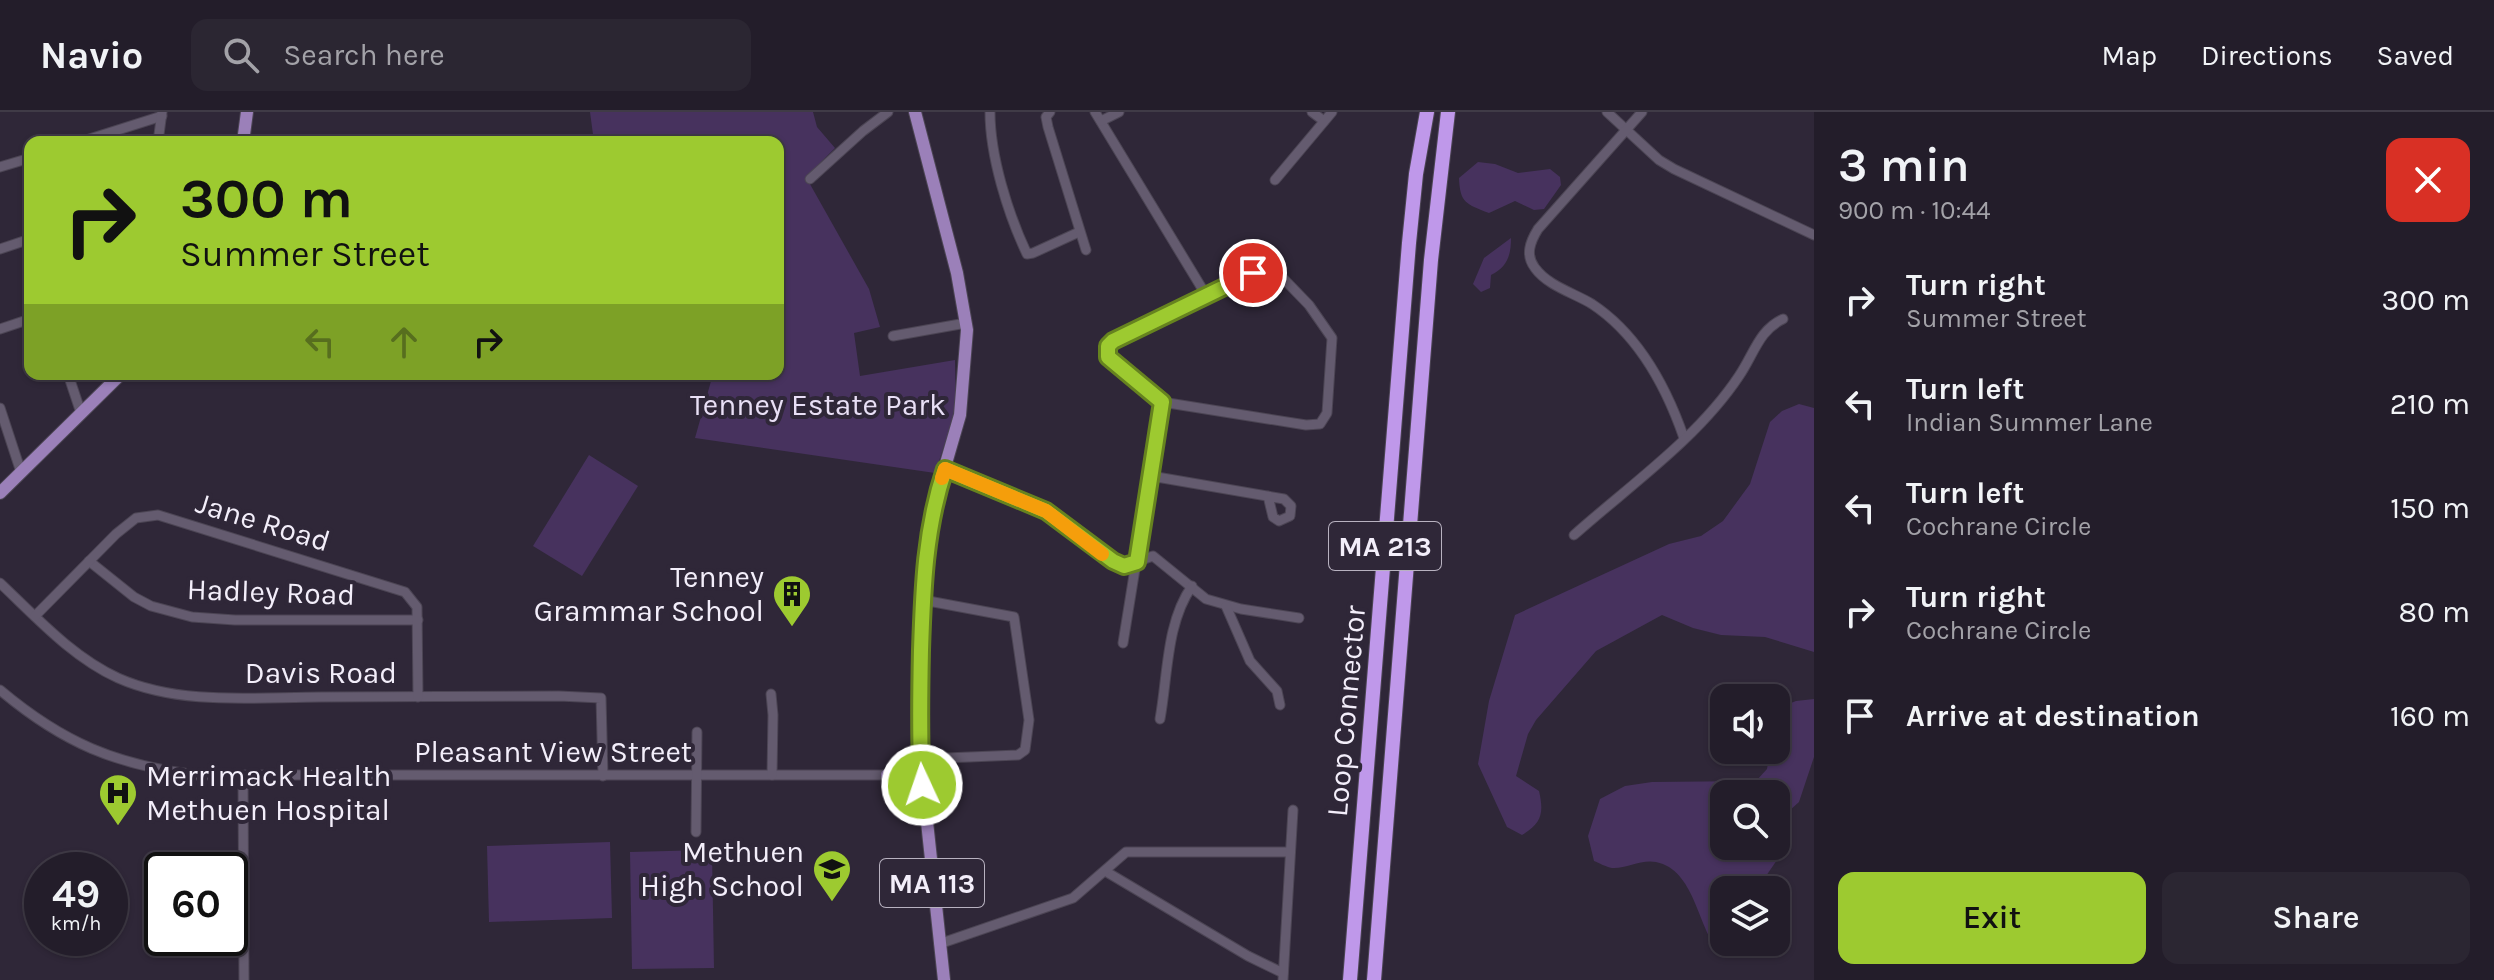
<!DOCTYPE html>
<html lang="en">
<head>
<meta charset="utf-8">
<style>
  :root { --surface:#231d2a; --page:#2b2632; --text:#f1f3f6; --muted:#a3a2a8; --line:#403b47; --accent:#9dca30 }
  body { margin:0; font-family:Karla,sans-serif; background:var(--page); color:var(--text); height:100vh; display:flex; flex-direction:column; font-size:30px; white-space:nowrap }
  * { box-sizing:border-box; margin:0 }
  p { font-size:26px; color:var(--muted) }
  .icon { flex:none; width:44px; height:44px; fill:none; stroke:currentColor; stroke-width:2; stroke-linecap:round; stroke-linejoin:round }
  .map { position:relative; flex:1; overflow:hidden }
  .panel { display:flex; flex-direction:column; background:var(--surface); width:680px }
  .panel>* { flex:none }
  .hud { position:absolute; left:24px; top:24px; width:760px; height:244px; border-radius:16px; box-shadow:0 2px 6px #0004,0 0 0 2px var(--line); background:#9dca30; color:#111; overflow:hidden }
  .fabs { position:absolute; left:1710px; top:572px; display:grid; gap:16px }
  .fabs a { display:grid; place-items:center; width:80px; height:80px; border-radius:16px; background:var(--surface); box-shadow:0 2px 6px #0004,0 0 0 2px var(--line); font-size:40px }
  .speed { position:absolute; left:24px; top:740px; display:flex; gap:16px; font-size:40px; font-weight:700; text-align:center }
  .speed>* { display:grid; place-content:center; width:104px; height:104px; border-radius:50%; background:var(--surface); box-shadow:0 2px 6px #0004,0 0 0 2px var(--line); line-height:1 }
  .speed small { font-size:20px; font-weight:400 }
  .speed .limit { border:4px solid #111; border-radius:12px; background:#fff; color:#111 }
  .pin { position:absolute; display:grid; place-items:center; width:68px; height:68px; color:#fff; margin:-34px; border:4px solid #fff; border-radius:50%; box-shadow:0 2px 8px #0007 }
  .me { position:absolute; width:88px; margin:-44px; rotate:357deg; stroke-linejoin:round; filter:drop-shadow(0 0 6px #0008) }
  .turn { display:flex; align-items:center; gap:28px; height:168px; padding:0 24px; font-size:36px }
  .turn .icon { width:104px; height:104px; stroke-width:2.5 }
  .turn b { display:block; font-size:56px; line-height:68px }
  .lanes { display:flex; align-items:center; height:76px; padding:0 24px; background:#0003; justify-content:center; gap:40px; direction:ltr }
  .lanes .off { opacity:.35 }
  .round { display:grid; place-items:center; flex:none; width:84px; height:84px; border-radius:16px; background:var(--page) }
  .summary { display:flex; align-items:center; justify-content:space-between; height:136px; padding:0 24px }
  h1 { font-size:48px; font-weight:600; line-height:60px }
  .action { display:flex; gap:16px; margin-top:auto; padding:16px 24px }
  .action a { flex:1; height:92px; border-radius:16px; background:var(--accent); color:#111; font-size:32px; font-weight:600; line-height:92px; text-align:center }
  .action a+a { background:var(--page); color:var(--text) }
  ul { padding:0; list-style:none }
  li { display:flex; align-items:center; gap:24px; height:104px; padding:0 24px }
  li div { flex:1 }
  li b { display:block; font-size:30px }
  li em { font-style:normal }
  header { display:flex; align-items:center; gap:48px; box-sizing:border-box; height:112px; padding:0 40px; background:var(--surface); border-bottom:2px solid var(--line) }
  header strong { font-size:38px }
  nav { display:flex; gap:44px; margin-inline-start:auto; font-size:28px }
  .search { width:560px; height:72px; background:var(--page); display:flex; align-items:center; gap:20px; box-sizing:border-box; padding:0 28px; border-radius:16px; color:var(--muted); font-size:30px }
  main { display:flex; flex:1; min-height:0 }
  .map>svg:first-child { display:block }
  .green { fill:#47325e; fill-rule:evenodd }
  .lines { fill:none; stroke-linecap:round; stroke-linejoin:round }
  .minor-casing { stroke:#4c4554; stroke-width:11 }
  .major-casing { stroke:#4c4554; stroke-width:14 }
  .highway-casing { stroke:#4c4554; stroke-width:16 }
  .minor { stroke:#645b6f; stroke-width:9 }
  .major { stroke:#9b80b9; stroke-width:12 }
  .highway { stroke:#bf98ea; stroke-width:14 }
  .route-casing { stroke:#66831f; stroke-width:20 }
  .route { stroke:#9dca30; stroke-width:14 }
  .slow { stroke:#f59e0b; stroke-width:14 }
  .labels { text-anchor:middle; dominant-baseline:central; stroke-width:8; stroke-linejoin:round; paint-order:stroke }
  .shield { fill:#2f2738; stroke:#b8b2c0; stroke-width:2 }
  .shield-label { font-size:28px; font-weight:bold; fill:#f3eefa }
  .park-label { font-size:30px; fill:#e8dff5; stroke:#2f2738 }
  .street-label { font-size:30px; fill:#f3eefa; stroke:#2f2738 }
  .poi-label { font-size:30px; fill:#f3eefa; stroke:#2f2738; text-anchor:end }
</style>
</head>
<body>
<header>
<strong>Navio</strong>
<div class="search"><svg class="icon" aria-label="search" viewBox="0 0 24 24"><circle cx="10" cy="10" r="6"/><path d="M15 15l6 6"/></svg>Search here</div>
<nav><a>Map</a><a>Directions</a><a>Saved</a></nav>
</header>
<main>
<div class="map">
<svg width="1814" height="868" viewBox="0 0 1814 868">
  <rect width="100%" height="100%" fill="#2f2738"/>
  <g class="green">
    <polygon points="590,0 813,0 817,15 835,36 806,65 869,177 880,215 854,221 860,264 955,248 956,298 935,361 695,326 713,262 778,262 778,30 594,30"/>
    <path d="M1478,50l17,2 23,9 32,-4 10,8 1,8 -17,24 -10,1 -19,-9 -26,12c-23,-9 -29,-10 -30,-35z"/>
    <path d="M1511,126c0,18 -4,29 -20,37l-1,13 -9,4 -8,-8 11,-26z"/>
    <path d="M1799,292l15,4v244l-49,-15 -44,-2 -28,-7 -31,-13 -66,36 -60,69 -8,14 -12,42 23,15c5,22 3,32 -17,44l-15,-8 -29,-63 11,-63 26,-86 154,-71 32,-8 22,-15 27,-37 20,-62 12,-11z"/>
    <polygon points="589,343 638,374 582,464 533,434"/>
    <path d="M1814,587v58l-15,45 -10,9 -12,49 -11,16 -4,14h-38v52h13l-18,10c-22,-26 -24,-82 -63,-90 -15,-3 -30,7 -44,6 -6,-1 -13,-5 -18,-7l-6,-25 12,-37 25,-13 27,-4 104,-1 11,-12 3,-19h6l2,-42 18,-7zM1776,682v52h-52v-52z"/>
    <polygon points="610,730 612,806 489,810 487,734"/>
    <polygon points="706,738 712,741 714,856 632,857 630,740"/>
  </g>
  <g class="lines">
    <g class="minor-casing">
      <g id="minor">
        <path d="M990,0c0,44 18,102 37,142l6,-1 46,-21"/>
        <polyline points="1050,0 1046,5 1048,15 1086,138"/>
        <polyline points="1095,0 1206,183"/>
        <polyline points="1312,0 1324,9"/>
        <polyline points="1607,0 1659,48 1674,57 1814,123"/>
        <path d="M1642,0l-104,117c-8,13 -13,26 -3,39 13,18 39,25 57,36 47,31 74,82 92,134"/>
        <polyline points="1101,9 1119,0"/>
        <polyline points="80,30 162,4"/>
        <polyline points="158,30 162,0"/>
        <polyline points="0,55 30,46"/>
        <polyline points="810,67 863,19 888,0"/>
        <polyline points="1275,68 1332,0"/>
        <polyline points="0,137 30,127"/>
        <polygon points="1268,155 1279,162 1309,193 1332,226 1327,301 1320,312 1306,313 1162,290 1108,245 1108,234 1113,229"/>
        <polyline points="0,217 30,207"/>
        <polyline points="893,224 966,211"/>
        <polyline points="68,262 81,301"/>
        <polyline points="0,296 21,360"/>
        <polyline points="945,357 1046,399 1113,449 1124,454 1153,444 1206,487 1241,497 1299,506"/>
        <polyline points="1151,364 1284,387 1291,394 1290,404 1279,409 1273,405 1268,384"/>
        <path d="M1574,423c55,-49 124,-97 165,-159 15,-22 20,-46 44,-57"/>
        <polyline points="89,449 134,485 151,494 192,505 235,508 418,508"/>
        <path d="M0,471c36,34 72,74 118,95 63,28 138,19 204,19 79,0 158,-1 237,-1l42,2 2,78"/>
        <polyline points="1226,494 1250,549 1277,579 1280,593"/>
        <polyline points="35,504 116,422 136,406 158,403 405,480 417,495 418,585"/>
        <polyline points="1123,531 1162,290"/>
        <path d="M0,578c63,53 116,75 197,85h690"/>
        <polyline points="771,582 773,603 772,663"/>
        <path d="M1160,607c8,-44 6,-96 32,-133"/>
        <polyline points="921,647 1018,643 1025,638 1029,608 1014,505 923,488"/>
        <polyline points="243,664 244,868"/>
        <polyline points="696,720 697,620"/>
        <polyline points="1105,759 1248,844 1283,861"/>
        <polyline points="939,832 1073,786 1126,740 1290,740"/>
        <polyline points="1283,868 1293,698"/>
      </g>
    </g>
    <g class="major-casing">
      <g id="major">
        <polyline points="915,0 957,161 967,218 960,303 931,403 922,495 921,654 944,868"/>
        <polyline points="243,30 247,0"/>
        <polyline points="0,381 121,262"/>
        <polyline points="887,663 911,655 921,647"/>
      </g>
    </g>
    <g class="highway-casing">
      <g id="highway">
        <polyline points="1350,868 1409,131 1416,62 1427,0"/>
        <polyline points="1374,868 1431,148 1448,0"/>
      </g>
    </g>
    <use href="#minor" class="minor"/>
    <use href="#major" class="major"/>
    <use href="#highway" class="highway"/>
  </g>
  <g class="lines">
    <g class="route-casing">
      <path id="route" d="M922,673c-3,-45 -2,-90 -1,-135 2,-62 4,-121 24,-181l101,42 67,50 11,5 13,-4 25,-160 -54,-45v-11l5,-5 140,-68"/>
    </g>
    <use href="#route" class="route"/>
    <polyline class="slow" points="942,366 945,357 1046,399 1102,442"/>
  </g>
  <defs>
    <g id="building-pin" transform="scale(2)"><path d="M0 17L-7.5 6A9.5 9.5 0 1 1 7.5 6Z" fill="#9dca30" stroke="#2f2738"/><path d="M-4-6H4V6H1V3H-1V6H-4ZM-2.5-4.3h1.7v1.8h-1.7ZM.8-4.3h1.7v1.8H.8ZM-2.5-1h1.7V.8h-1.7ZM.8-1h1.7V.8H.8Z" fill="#111"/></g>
    <g id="hospital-pin" transform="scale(2)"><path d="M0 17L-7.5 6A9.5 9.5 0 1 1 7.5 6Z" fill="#9dca30" stroke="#2f2738"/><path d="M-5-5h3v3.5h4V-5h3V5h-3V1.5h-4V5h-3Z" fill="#111"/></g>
    <g id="school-pin" transform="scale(2)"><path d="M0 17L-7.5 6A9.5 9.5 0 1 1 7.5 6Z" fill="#9dca30" stroke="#2f2738"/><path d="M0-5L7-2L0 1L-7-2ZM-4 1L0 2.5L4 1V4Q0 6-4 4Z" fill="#111"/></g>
  </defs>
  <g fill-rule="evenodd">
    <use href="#building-pin" x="792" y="482"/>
    <use href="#hospital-pin" x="118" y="681"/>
    <use href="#school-pin" x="832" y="757"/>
  </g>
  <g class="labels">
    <g class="shield">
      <rect x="1329" y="410" width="112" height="48" rx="6"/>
      <rect x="880" y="747" width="104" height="48" rx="6"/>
    </g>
    <g class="shield-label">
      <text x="1385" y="434">MA 213</text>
      <text x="932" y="771">MA 113</text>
    </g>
    <g class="park-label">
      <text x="818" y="293">Tenney Estate Park</text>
    </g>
    <g class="street-label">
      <text transform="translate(263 410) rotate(17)">Jane Road</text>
      <text transform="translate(271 480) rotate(2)">Hadley Road</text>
      <text x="321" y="561">Davis Road</text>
      <text transform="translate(1346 599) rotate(-85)">Loop Connector</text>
      <text x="553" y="640">Pleasant View Street</text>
    </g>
    <g class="poi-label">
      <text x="764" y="465">Tenney<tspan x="764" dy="34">Grammar School</tspan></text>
      <text x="146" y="664" text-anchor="start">Merrimack Health<tspan x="146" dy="34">Methuen Hospital</tspan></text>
      <text x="804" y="740">Methuen<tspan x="804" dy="34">High School</tspan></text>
    </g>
  </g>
</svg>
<div class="fabs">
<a><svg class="icon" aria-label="sound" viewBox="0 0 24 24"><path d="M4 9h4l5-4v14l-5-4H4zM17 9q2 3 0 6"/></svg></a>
<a><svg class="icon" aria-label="search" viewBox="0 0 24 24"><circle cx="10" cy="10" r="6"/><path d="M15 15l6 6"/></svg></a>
<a><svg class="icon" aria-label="layers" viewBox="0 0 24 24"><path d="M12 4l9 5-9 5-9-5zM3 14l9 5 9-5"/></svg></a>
</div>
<div class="speed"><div>49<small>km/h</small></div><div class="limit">60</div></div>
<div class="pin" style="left:1253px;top:161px;background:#d93025"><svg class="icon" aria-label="arrive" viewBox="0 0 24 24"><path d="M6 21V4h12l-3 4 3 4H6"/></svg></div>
<svg class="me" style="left:922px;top:673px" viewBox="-20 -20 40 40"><circle r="17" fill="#9dca30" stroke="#fff" stroke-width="3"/><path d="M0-11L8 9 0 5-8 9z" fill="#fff"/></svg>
<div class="hud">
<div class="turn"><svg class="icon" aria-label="right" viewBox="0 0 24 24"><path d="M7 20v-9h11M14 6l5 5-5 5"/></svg><div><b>300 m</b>Summer Street</div></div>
<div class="lanes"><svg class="icon off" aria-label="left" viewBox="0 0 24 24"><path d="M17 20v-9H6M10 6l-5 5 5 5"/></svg><svg class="icon off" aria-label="ahead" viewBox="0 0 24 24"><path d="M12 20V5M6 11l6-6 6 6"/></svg><svg class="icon" aria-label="right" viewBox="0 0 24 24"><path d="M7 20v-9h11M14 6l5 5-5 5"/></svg></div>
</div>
</div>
<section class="panel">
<div class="summary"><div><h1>3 min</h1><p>900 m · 10:44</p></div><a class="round" style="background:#d93025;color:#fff"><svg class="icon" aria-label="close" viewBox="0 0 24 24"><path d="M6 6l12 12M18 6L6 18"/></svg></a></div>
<ul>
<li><svg class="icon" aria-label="right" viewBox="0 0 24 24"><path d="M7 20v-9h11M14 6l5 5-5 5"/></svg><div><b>Turn right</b><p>Summer Street</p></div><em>300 m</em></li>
<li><svg class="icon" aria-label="left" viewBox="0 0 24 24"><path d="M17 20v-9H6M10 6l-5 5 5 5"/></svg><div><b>Turn left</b><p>Indian Summer Lane</p></div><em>210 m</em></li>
<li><svg class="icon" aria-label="left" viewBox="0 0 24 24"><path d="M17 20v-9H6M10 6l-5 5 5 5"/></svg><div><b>Turn left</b><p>Cochrane Circle</p></div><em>150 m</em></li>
<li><svg class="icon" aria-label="right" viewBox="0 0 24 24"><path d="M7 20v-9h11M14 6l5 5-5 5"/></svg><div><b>Turn right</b><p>Cochrane Circle</p></div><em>80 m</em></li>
<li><svg class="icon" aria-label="arrive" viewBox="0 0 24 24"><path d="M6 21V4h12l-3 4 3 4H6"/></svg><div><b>Arrive at destination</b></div><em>160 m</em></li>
</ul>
<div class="action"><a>Exit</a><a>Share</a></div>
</section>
</main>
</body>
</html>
